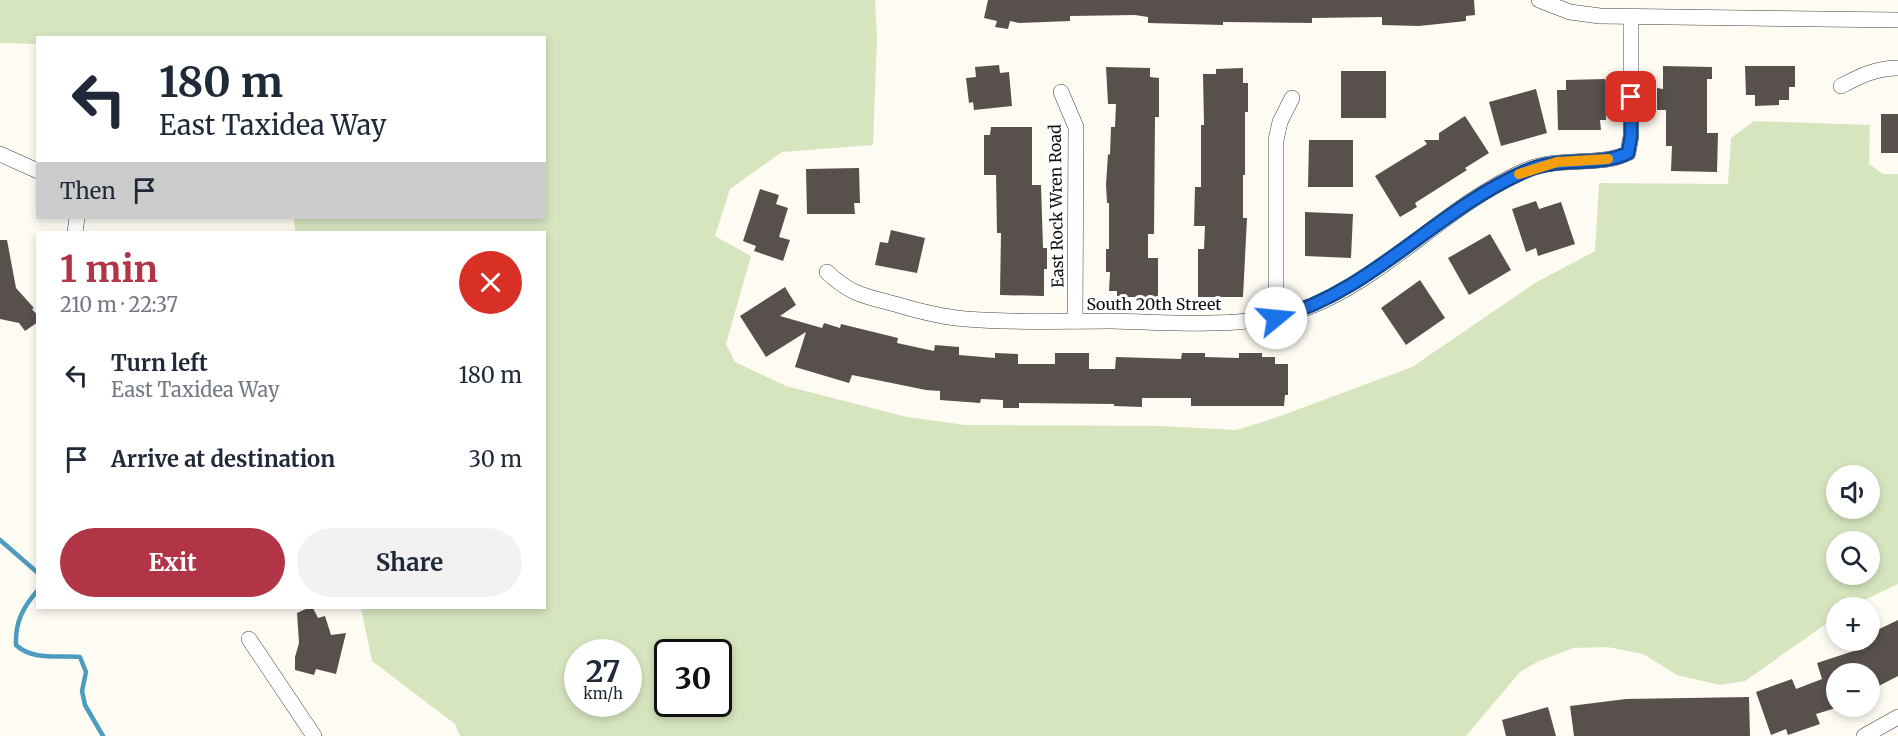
<!DOCTYPE html>
<html lang="en">
<head>
<meta charset="utf-8">
<style>
  :root { --surface:#fff; --page:#f2f2f3; --text:#1f2937; --muted:#747a83; --accent:#b13547 }
  body { margin:0; font-family:Merriweather,serif; background:var(--page); color:var(--text); height:100vh; display:flex; flex-direction:column; font-size:22px; white-space:nowrap }
  * { box-sizing:border-box; margin:0 }
  p { font-size:20px; color:var(--muted) }
  .icon { flex:none; width:33px; height:33px; fill:none; stroke:currentColor; stroke-width:2; stroke-linecap:round; stroke-linejoin:round }
  .map { position:relative; flex:1; overflow:hidden }
  .side { position:absolute; left:36px; top:231px; width:510px; height:378px; display:flex; flex-direction:column; background:var(--surface); border-radius:0px; box-shadow:0 3px 9px #0003 }
  .side>* { flex:none }
  .guide { position:absolute; left:36px; top:36px; width:510px; height:183px; border-radius:0px; box-shadow:0 3px 9px #0003; background:#fff; color:var(--text); overflow:hidden }
  .controls { position:absolute; left:1826px; top:465px; display:grid; gap:12px }
  .controls a { display:grid; place-items:center; width:54px; height:54px; border-radius:50%; background:var(--surface); box-shadow:0 3px 9px #0003; font-size:30px }
  .speed { position:absolute; left:564px; top:639px; display:flex; gap:12px; font-size:30px; font-weight:700; text-align:center }
  .speed>* { display:grid; place-content:center; width:78px; height:78px; border-radius:50%; background:var(--surface); box-shadow:0 3px 9px #0003; line-height:1 }
  .speed small { font-size:15px; font-weight:400 }
  .speed .limit { border:3px solid #111; border-radius:9px; background:#fff; color:#111 }
  .pin { position:absolute; display:grid; place-items:center; width:51px; height:51px; color:#fff; margin:-26px; border-radius:12px; box-shadow:0 3px 9px #0006 }
  .me { position:absolute; width:66px; margin:-33px; rotate:73deg; stroke-linejoin:round; filter:drop-shadow(0 0 4px #0008) }
  .turn { display:flex; align-items:center; gap:21px; height:126px; padding:0 24px; font-size:27px }
  .turn .icon { width:78px; height:78px; stroke-width:2.5 }
  .turn b { display:block; font-size:42px; line-height:51px }
  .then { display:flex; align-items:center; height:57px; padding:0 24px; background:#0003; gap:12px; font-size:22px }
  .round { display:grid; place-items:center; flex:none; width:63px; height:63px; border-radius:32px; background:var(--page) }
  .overview { display:flex; align-items:center; justify-content:space-between; height:102px; padding:0 24px }
  h1 { font-size:36px; font-weight:700; line-height:45px; color:var(--accent) }
  .button { display:flex; gap:12px; margin-top:auto; padding:12px 24px }
  .button a { flex:1; height:69px; border-radius:36px; background:var(--accent); color:#fff; font-size:24px; font-weight:700; line-height:69px; text-align:center }
  .button a+a { background:var(--page); color:var(--text) }
  ul { padding:0; list-style:none }
  li { display:flex; align-items:center; gap:18px; height:84px; padding:0 24px }
  li div { flex:1 }
  li b { display:block; font-size:22px }
  li em { font-style:normal }
  .map>svg:first-child { display:block }
  .green { fill:#d7e5bf; fill-rule:evenodd }
  .lines { fill:none; stroke-linecap:round; stroke-linejoin:round }
  .stream { stroke:#4b9cbf; stroke-width:4.5 }
  .building { fill:#57504d }
  .minor-casing { stroke:#424242; stroke-width:16 }
  .minor { stroke:#fff; stroke-width:15 }
  .route-casing { stroke:#114b97; stroke-width:15 }
  .route { stroke:#1a73e8; stroke-width:10 }
  .slow { stroke:#f59e0b; stroke-width:10 }
  .labels { text-anchor:middle; dominant-baseline:central; stroke-width:6; stroke-linejoin:round; paint-order:stroke }
  .street-label { font-size:16px; fill:#0f0f0f; stroke:#fff }
</style>
</head>
<body>
<div class="map">
<svg width="1898" height="736" viewBox="0 0 1898 736">
  <rect width="100%" height="100%" fill="#fefbf3"/>
  <path class="green" d="M0,0h875l2,37 -4,108 -91,7 -52,37 -15,47 36,20 -25,88 9,18 51,24 121,31 58,8 198,1 73,4 39,-12 137,-51 123,-84 60,-32 4,-68 129,1 3,-46 23,-17 116,4 -1,39 14,10h15v410l-48,23 -14,1v9l-91,64 -25,4 -43,-10 -34,-21 -36,-7 -34,1 -36,14 -17,10 -54,64h-1006l-5,-12 -83,-63 -11,-53h183v-376h-249l-1,-14h250v-180h-506l-1,6 -37,-1zM1836,476h33v32h-33zM1836,542h33v32h-33zM578,652h50v52h-50zM718,652v52h-50v-52z"/>
  <g class="lines">
    <g class="stream">
      <polyline points="0,540 38,573"/>
      <path d="M38,590c-15,17 -23,32 -22,55 17,16 43,10 64,12l6,15 -4,19 3,14 18,31"/>
    </g>
  </g>
  <g class="building">
    <polygon points="988,0 1474,0 1475,15 1466,16 1466,21 1419,26 1382,25 1382,17 1312,18 1312,23 1223,22 1223,25 1148,23 1148,17 1135,15 1070,16 1070,21 1019,23 1010,21 1008,29 995,27 997,21 984,18"/>
    <polygon points="999,65 1000,73 1009,72 1012,106 974,110 973,102 969,103 966,78 976,77 975,67"/>
    <polygon points="1663,66 1712,67 1712,79 1707,79 1707,133 1718,133 1717,172 1671,171 1672,146 1666,146 1666,110 1657,110 1657,88 1663,89"/>
    <polygon points="1745,66 1795,66 1795,87 1789,87 1789,100 1779,100 1779,105 1755,106 1755,95 1746,95"/>
    <polygon points="1106,67 1150,68 1150,77 1159,78 1159,117 1155,117 1154,234 1148,234 1148,258 1158,258 1158,297 1117,297 1117,291 1109,291 1110,272 1106,272 1106,249 1109,249 1109,203 1107,203 1106,185 1108,154 1110,155 1111,127 1115,127 1116,104 1108,104"/>
    <polygon points="1243,68 1243,83 1248,83 1248,112 1245,112 1245,175 1243,175 1243,218 1247,218 1243,297 1198,297 1198,249 1204,249 1205,226 1194,226 1195,187 1201,187 1201,125 1204,125 1203,74 1216,74 1216,69"/>
    <rect x="1341" y="71" width="45" height="47"/>
    <polygon points="1605,79 1606,120 1600,120 1601,130 1558,130 1557,90 1566,90 1566,80"/>
    <polygon points="1536,89 1547,133 1501,146 1489,102"/>
    <rect x="1881" y="114" width="17" height="39"/>
    <polygon points="1465,116 1489,153 1465,168 1467,170 1415,203 1417,207 1400,217 1375,176 1427,144 1424,140 1439,140 1439,133"/>
    <polygon points="991,127 1032,127 1032,185 1041,185 1043,248 1047,248 1047,269 1044,269 1044,296 1000,295 1001,233 997,233 996,175 984,175 984,135 990,135"/>
    <polygon points="1309,140 1353,140 1353,187 1308,187"/>
    <polygon points="859,168 860,203 854,203 855,214 807,214 806,169"/>
    <polygon points="760,189 779,195 776,204 788,208 779,237 790,240 783,261 754,251 756,246 743,241"/>
    <polygon points="1536,201 1539,209 1561,202 1575,244 1538,256 1536,248 1526,252 1512,209"/>
    <polygon points="1305,212 1353,214 1351,258 1305,256"/>
    <polygon points="891,230 925,238 917,273 875,265 880,242 888,243"/>
    <polygon points="1490,234 1511,270 1469,295 1448,258"/>
    <polygon points="0,240 7,240 16,288 34,308 32,309 38,316 38,322 25,331 19,323 0,319"/>
    <polygon points="1420,280 1445,318 1406,345 1381,308"/>
    <polygon points="785,287 796,305 780,316 822,328 824,323 840,328 841,324 898,338 897,343 934,351 935,345 959,347 959,355 995,358 995,353 1018,354 1018,364 1055,364 1055,353 1089,353 1089,369 1115,369 1116,357 1181,359 1182,353 1205,353 1205,357 1239,358 1239,353 1262,353 1262,357 1275,357 1275,364 1288,364 1288,395 1285,395 1284,406 1191,406 1191,398 1142,398 1142,407 1114,406 1114,404 1019,403 1019,408 1003,408 1003,400 981,399 980,403 940,400 940,391 926,390 852,375 849,383 795,367 806,332 766,357 740,316"/>
    <polygon points="308,608 313,608 318,618 325,616 331,635 346,633 336,674 316,669 314,675 295,670 295,657 299,643 297,613"/>
    <polygon points="1898,620 1898,676 1869,691 1869,674 1836,674 1836,708 1816,714 1820,724 1788,735 1786,729 1771,735 1756,692 1792,679 1796,689 1822,679 1817,663 1869,646 1869,634"/>
    <polygon points="1749,697 1750,736 1574,736 1570,706 1626,699"/>
    <polygon points="1548,707 1556,736 1506,736 1502,720"/>
  </g>
  <g class="lines">
    <g class="minor-casing">
      <g id="minor">
        <polyline points="1539,0 1570,12 1600,16 1898,20"/>
        <path d="M1841,86c19,-10 35,-18 57,-18"/>
        <polyline points="1061,92 1076,127 1075,321"/>
        <polyline points="0,154 38,171"/>
        <polyline points="75,232 77,218"/>
        <path d="M827,272c23,22 37,24 68,32 23,7 47,13 71,15 48,4 96,2 145,2 69,1 145,11 210,-19 74,-34 130,-99 205,-132 33,-14 75,-3 102,-17l3,-17v-119"/>
        <polyline points="1276,318 1276,140 1280,122 1292,98"/>
        <polyline points="249,639 314,736"/>
        <polyline points="1864,736 1898,717"/>
      </g>
    </g>
    <use href="#minor" class="minor"/>
  </g>
  <g class="lines">
    <g class="route-casing">
      <path id="route" d="M1276,318c97,-27 160,-108 250,-147 33,-15 75,-4 102,-18l3,-17v-39"/>
    </g>
    <use href="#route" class="route"/>
    <polyline class="slow" points="1519,174 1557,162 1608,159"/>
  </g>
  <g class="labels">
    <g class="street-label">
      <text transform="translate(1056 206) rotate(-91)">East Rock Wren Road</text>
      <text x="1154" y="304">South 20th Street</text>
    </g>
  </g>
</svg>
<div class="controls">
<a><svg class="icon" aria-label="sound" viewBox="0 0 24 24"><path d="M4 9h4l5-4v14l-5-4H4zM17 9q2 3 0 6"/></svg></a>
<a><svg class="icon" aria-label="search" viewBox="0 0 24 24"><circle cx="10" cy="10" r="6"/><path d="M15 15l6 6"/></svg></a>
<a>+</a>
<a>−</a>
</div>
<div class="speed"><div>27<small>km/h</small></div><div class="limit">30</div></div>
<div class="pin" style="left:1631px;top:97px;background:#d93025"><svg class="icon" aria-label="arrive" viewBox="0 0 24 24"><path d="M6 21V4h12l-3 4 3 4H6"/></svg></div>
<svg class="me" style="left:1276px;top:318px" viewBox="-20 -20 40 40"><circle r="19" fill="#fff"/><path d="M0-13L10 11 0 6-10 11z" fill="#1a73e8"/></svg>
<div class="guide">
<div class="turn"><svg class="icon" aria-label="left" viewBox="0 0 24 24"><path d="M17 20v-9H6M10 6l-5 5 5 5"/></svg><div><b>180 m</b>East Taxidea Way</div></div>
<div class="then">Then<svg class="icon" aria-label="arrive" viewBox="0 0 24 24"><path d="M6 21V4h12l-3 4 3 4H6"/></svg></div>
</div>
<section class="side">
<div class="overview"><div><h1>1 min</h1><p>210 m · 22:37</p></div><a class="round" style="background:#d93025;color:#fff"><svg class="icon" aria-label="close" viewBox="0 0 24 24"><path d="M6 6l12 12M18 6L6 18"/></svg></a></div>
<ul>
<li><svg class="icon" aria-label="left" viewBox="0 0 24 24"><path d="M17 20v-9H6M10 6l-5 5 5 5"/></svg><div><b>Turn left</b><p>East Taxidea Way</p></div><em>180 m</em></li>
<li><svg class="icon" aria-label="arrive" viewBox="0 0 24 24"><path d="M6 21V4h12l-3 4 3 4H6"/></svg><div><b>Arrive at destination</b></div><em>30 m</em></li>
</ul>
<div class="button"><a>Exit</a><a>Share</a></div>
</section>
</div>
</body>
</html>
